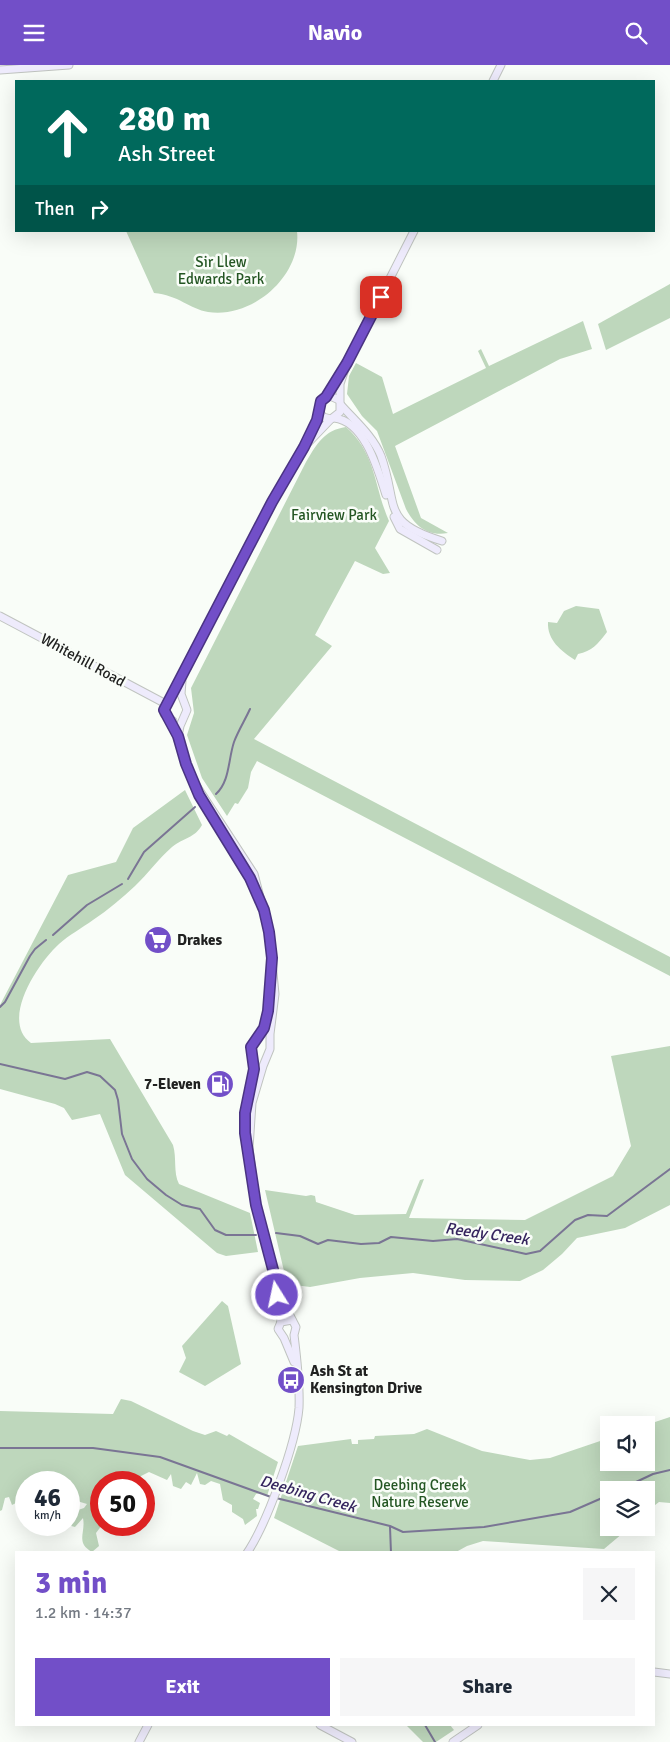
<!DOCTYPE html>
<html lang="en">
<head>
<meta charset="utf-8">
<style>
  :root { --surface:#fff; --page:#f6f6f7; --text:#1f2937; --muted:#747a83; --accent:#724fc8 }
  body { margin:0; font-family:Signika,sans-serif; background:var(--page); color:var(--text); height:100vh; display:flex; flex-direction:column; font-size:19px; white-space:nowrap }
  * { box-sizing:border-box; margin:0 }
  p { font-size:16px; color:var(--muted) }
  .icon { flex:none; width:28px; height:28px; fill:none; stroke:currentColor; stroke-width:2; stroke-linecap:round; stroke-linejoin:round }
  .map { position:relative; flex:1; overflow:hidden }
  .details { position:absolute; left:15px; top:1486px; width:640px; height:175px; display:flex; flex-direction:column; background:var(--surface); border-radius:0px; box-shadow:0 5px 20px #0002 }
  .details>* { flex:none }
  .guide { position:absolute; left:15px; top:15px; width:640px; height:152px; border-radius:0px; box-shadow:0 5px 20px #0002; background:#00695c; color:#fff; overflow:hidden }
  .controls { position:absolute; left:600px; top:1351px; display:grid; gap:10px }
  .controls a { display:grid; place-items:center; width:55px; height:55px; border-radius:0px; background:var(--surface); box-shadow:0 5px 20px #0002; font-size:25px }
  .speed { position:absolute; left:15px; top:1406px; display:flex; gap:10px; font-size:25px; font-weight:700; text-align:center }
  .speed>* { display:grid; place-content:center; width:65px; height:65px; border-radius:50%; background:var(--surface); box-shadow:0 5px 20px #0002; line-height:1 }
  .speed small { font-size:12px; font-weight:400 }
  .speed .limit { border:8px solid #d22; background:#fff; color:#111 }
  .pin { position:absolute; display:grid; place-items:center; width:42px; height:42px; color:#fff; margin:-21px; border-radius:10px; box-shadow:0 2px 8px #0006 }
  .me { position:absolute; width:55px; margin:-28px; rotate:350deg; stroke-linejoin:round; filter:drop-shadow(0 0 4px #0008) }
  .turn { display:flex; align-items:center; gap:18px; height:105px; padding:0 20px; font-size:22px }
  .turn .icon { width:65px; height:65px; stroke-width:2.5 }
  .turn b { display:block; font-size:35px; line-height:42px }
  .then { display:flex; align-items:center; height:48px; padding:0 20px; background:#0003; gap:10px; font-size:19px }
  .round { display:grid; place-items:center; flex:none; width:52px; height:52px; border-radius:0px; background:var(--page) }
  .overview { display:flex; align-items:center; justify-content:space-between; height:85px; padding:0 20px }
  h1 { font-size:30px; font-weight:800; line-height:38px; color:var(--accent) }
  .button { display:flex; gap:10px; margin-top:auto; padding:10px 20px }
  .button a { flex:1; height:58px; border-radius:0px; background:var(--accent); color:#fff; font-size:20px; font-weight:800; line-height:58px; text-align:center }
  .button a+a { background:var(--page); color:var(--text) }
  header { display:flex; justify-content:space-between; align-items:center; height:65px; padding:0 20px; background:var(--accent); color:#fff; font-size:22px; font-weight:800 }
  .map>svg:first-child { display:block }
  .green { fill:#bed7bc }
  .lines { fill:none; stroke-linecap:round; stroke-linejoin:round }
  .stream { stroke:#7a7594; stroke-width:2 }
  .secondary-casing { stroke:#c0c4c0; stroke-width:9 }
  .secondary { stroke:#eeebfc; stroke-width:7 }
  .route-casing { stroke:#4a3382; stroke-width:12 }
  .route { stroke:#724fc8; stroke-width:9 }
  .labels { text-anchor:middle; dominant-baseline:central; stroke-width:5; stroke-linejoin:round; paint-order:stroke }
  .park-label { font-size:15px; fill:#245623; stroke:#f9fdf8 }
  .street-label { font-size:15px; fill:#202120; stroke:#f9fdf8 }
  .poi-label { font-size:15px; font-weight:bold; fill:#202120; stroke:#f9fdf8; text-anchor:start }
  .water-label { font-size:16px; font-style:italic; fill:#35255e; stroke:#f9fdf8 }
</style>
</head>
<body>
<header><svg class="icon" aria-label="menu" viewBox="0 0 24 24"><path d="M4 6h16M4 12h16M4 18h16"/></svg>Navio<svg class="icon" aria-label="search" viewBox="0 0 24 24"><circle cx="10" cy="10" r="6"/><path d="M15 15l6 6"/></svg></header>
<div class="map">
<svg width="670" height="1677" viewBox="0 0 670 1677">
  <rect width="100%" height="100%" fill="#f9fdf8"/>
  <g class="green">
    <path d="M126,166h171c5,44 -44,88 -89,81 -18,-3 -30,-17 -54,-19z"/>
    <polygon points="670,219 670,253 606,285 598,259"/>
    <path d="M583,256l9,28 -32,10 -165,87 26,72 27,15c-20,4 -33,-7 -42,-24l-29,-78 -15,-15 -15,-22 2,-18 7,-13 26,14 11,37 93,-46 -8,-17 3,-2 8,17z"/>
    <path d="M346,362c30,26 28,60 43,94l-14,27 15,25 -7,1 -28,-13 -40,74 17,11 -78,93 416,218v19l-413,-215 -6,11 -3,16 -10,16 -3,-1 -8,13 -25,-38 -15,-43 7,-22 -3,-25 115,-226c11,-18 18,-32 40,-35z"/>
    <path d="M576,541l23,3 8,23c-9,12 -15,19 -29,22l-3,6c-14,-9 -28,-20 -27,-38l9,1 7,-12z"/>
    <path d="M185,725l17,35c-7,13 -19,13 -30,22 -14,12 -24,27 -37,39 -13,12 -27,24 -42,34 -11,8 -24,15 -34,24 -22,20 -59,77 -28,99l79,-4 63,106c4,13 0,27 6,39l71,29 8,39 -32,4 -9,-3 -92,-78 -25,-61 -28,6 -8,-12 -9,-4 -55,-15v-84l68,-130 48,-13 17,-34z"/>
    <polygon points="670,981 670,1140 625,1163 577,1173 562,1189 543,1205 520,1216 465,1215 413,1208 360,1213 310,1222 287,1219 265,1125 306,1131 311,1130 315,1131 316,1137 355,1150 406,1149 420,1115 424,1114 409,1153 525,1155 613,1111 631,1081 611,991"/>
    <polygon points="222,1236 228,1241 241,1299 205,1321 179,1307 186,1293 182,1281"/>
    <path d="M121,1334l10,2 62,30 12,4 11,-4 11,5 2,-2 49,28 -11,34 -7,-3 -4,1 -3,5 7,4 -2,6h-2l1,7 -12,9 -2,-6 -11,-7v-7l-9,-5 -3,-16 -9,-3 -6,4 -5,-1 -3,-11 -6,12 -5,-3 -5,7 -8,-3 -2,-12 -4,6 -18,-8 -8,4 -4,6 -36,1 1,42 -6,8 3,13 -7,6c-17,-10 -6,-19 -9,-34l-8,9 -7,-2 1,-12 15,-5 3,-4 -10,-3 -3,-5h-5v-13h-43v20l-4,-3 -10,5 -3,-8 -4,1 -3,12 -2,1v-100l113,3z"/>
    <polygon points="670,1352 670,1438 659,1437 646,1447 646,1425 609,1425 609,1462 629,1463 604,1484 483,1476 467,1481 456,1487 341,1487 274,1453 298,1381 351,1374 352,1379 358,1379 358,1375 374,1374 375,1371 414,1369 427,1364 482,1386 530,1395 550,1393 609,1373 609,1398 646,1398 646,1360"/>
    <polygon points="406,1660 450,1660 454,1665 436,1677 423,1677"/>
  </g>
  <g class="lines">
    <g class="stream">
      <path d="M216,729c14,-13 12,-34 18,-52 4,-11 11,-22 16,-33"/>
      <polyline points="128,814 144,787 195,742"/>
      <polyline points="53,870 87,840 122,819"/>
      <polyline points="0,942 5,937 30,891 35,884 46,875"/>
      <polyline points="0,999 65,1014 87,1007 100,1011 115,1025 118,1035 122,1069 132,1094 147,1114 166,1130 182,1140 200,1144 215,1165 226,1170 256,1170"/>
      <polyline points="276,1168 300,1171 318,1179 328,1175 361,1179 379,1178 391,1172 433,1176 457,1174 526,1189 540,1186 575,1155 588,1150 607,1151 670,1104"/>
      <polyline points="0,1383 93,1383 160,1392 271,1432"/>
      <polyline points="619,1425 653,1409 670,1405"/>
      <polyline points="276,1433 390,1461 403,1467 484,1462 570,1447 609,1430"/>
      <polyline points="390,1462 391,1488"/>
      <polyline points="425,1660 435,1677"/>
    </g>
    <g class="secondary-casing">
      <g id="secondary">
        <polyline points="0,5 69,0"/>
        <polyline points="493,16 501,0"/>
        <polyline points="326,332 340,308"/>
        <path d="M341,340c14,16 32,31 40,51 18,50 -1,66 61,85"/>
        <polyline points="319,346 323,352 331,354 340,347 340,319 347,298 414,166"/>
        <path d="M334,353c31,3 44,52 52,77"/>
        <polyline points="307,379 331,354"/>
        <polyline points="394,452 400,464 437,485"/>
        <polyline points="0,551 166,639"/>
        <polyline points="170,635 272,437 304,382 317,355 321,336 330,331 339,335"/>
        <polyline points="169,636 164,642 164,649 173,656"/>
        <polyline points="171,656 194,718"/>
        <polyline points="178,671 180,661 187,645 181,629 182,616"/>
        <path d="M192,714l62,95 15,58 6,62 -5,40v15l-7,17 -11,37 -3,45 7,57 6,27 19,66 15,29 -2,8c3,24 6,50 5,73 -3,36 -32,115 -52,145"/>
        <polyline points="234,785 254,821"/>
        <polyline points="246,1074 245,1048 254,1004 251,982 264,963 268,946 271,905"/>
        <polyline points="278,1232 281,1257"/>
        <polyline points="292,1255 281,1257 278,1264 284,1273 294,1297"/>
        <polyline points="654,1607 670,1609"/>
        <polyline points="320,1660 352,1677"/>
        <polyline points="139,1677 148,1660"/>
        <polyline points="453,1677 478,1660"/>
      </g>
    </g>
    <use href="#secondary" class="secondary"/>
  </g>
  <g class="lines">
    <g class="route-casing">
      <polyline id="route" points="277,1230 276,1216 256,1140 245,1068 245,1048 254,1004 251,982 264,963 268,946 272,893 269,867 264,845 250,813 199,730 186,699 178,671 164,645 272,437 304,382 317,355 321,336 326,332 347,298 381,232"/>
    </g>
    <use href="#route" class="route"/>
  </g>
  <defs>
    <g id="supermarket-disc" transform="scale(1.4375)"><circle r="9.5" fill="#724fc8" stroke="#f9fdf8"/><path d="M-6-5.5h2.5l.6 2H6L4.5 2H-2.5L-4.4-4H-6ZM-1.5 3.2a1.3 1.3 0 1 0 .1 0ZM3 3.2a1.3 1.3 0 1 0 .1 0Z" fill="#fff"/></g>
    <g id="fuel-disc" transform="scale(1.4375)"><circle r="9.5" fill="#724fc8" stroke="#f9fdf8"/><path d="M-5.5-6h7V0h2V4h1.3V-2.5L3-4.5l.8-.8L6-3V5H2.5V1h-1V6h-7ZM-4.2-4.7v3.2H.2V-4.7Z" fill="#fff"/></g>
    <g id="bus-disc" transform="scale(1.4375)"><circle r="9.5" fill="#724fc8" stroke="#f9fdf8"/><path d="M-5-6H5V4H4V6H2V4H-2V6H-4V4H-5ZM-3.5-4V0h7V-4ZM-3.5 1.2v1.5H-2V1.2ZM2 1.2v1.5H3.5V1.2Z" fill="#fff"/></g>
  </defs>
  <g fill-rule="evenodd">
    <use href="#supermarket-disc" x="158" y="875"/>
    <use href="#fuel-disc" x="220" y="1019"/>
    <use href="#bus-disc" x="291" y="1315"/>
  </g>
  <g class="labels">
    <g class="park-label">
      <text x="221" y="197">Sir Llew<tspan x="221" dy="17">Edwards Park</tspan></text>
      <text x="334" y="450">Fairview Park</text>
      <text x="420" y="1420">Deebing Creek<tspan x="420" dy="17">Nature Reserve</tspan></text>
    </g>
    <g class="street-label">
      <text transform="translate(83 595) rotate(29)">Whitehill Road</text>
    </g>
    <g class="poi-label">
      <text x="177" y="875">Drakes</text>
      <text x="201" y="1019" text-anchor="end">7-Eleven</text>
      <text x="310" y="1306">Ash St at<tspan x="310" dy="17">Kensington Drive</tspan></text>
    </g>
    <g class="water-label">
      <text transform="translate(487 1169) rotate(8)">Reedy Creek</text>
      <text transform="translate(308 1429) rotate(16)">Deebing Creek</text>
    </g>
  </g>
</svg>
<div class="controls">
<a><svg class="icon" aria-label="sound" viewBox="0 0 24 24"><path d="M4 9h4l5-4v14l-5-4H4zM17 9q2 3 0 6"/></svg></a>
<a><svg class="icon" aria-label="layers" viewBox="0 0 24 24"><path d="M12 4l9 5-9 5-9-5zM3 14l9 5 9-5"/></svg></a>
</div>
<div class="speed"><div>46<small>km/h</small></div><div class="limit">50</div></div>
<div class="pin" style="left:381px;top:232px;background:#d93025"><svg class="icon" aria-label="arrive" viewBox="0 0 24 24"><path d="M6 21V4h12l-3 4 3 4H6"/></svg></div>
<svg class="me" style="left:277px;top:1230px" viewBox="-20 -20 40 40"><circle r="17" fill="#724fc8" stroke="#fff" stroke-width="3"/><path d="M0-11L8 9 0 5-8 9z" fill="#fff"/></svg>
<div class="guide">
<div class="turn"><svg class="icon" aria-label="ahead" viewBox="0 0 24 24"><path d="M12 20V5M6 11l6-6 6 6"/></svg><div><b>280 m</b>Ash Street</div></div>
<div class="then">Then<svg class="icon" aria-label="right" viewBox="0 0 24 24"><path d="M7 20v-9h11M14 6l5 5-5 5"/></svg></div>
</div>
<section class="details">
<div class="overview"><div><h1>3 min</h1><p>1.2 km · 14:37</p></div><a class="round"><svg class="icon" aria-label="close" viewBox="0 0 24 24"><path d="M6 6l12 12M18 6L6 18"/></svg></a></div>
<div class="button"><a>Exit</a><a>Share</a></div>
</section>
</div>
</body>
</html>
